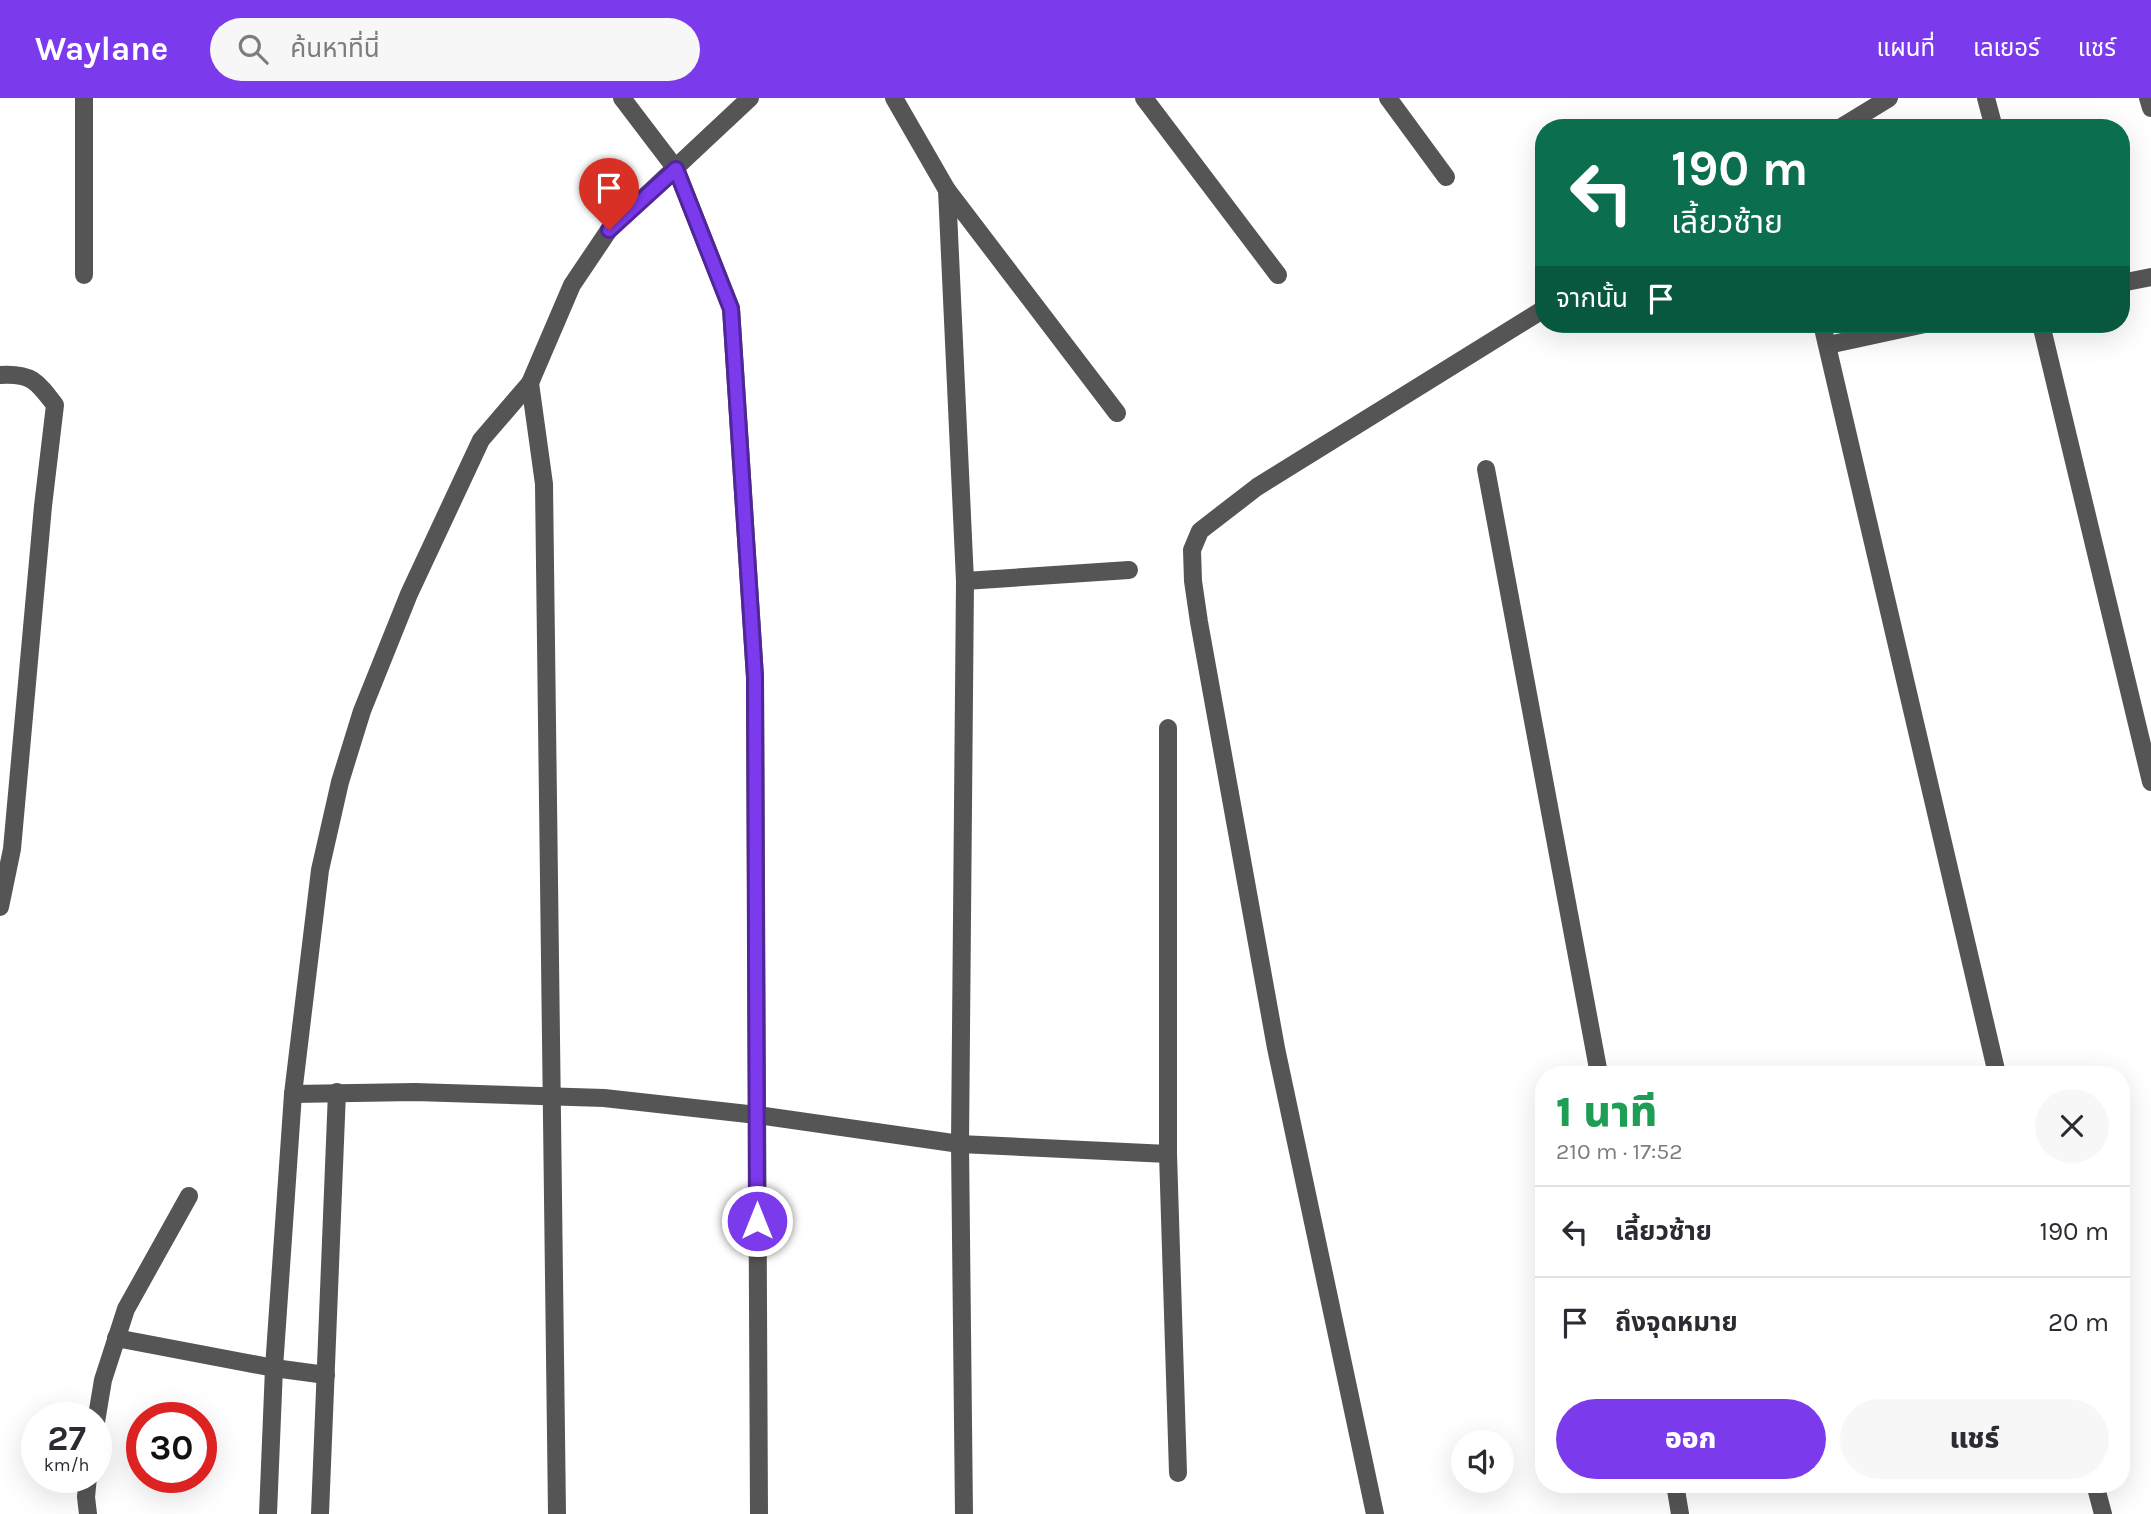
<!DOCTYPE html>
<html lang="th">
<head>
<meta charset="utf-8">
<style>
  :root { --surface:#fff; --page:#f7f7f7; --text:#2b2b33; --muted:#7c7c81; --line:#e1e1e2; --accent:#7c3aed }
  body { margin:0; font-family:Karla,"Noto Sans Thai",sans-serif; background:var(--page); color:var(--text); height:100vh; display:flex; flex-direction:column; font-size:26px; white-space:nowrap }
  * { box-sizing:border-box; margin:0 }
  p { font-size:23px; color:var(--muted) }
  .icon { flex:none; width:38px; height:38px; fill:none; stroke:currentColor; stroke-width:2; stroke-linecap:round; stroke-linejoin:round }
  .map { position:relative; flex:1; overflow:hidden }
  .details { position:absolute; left:1535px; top:968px; width:595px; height:427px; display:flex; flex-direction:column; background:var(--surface); border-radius:28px; box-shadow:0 7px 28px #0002 }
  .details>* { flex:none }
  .banner { position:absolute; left:1535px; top:21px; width:595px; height:214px; border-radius:28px; box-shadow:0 7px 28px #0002; background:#0b6e4f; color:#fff; overflow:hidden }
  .tools { position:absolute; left:1451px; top:1332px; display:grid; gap:14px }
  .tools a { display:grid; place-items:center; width:63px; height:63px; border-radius:50%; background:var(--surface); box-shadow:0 7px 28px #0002; font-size:35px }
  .speed { position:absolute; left:21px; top:1304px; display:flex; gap:14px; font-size:35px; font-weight:700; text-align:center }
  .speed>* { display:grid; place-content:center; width:91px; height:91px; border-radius:50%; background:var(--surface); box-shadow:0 7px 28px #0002; line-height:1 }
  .speed small { font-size:18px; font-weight:400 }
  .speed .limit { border:10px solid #d22; background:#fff; color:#111 }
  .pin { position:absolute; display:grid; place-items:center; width:60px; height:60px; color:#fff; margin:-72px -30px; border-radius:50% 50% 50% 0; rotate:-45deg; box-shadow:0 0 7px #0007 }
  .pin .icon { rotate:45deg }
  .me { position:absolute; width:77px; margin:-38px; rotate:0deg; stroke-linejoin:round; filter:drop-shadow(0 0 5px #0008) }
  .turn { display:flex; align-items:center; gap:24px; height:147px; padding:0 21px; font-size:32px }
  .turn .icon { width:91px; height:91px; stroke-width:2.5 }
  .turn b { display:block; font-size:49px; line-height:60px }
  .then { display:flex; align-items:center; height:66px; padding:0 21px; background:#0003; gap:14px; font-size:26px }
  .round { display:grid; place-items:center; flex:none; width:74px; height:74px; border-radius:37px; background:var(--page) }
  .head { display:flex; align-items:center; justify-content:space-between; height:119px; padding:0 21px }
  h1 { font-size:42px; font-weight:800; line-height:52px; color:#1e9e55 }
  .primary-button { display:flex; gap:14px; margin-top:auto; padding:14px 21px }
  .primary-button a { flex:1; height:80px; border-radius:42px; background:var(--accent); color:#fff; font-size:28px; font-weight:800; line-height:80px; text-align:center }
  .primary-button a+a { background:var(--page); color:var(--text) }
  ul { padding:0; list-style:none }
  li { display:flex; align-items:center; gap:21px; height:91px; padding:0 21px; border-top:2px solid var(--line) }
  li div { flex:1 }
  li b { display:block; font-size:26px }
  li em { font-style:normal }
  header { display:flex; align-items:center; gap:42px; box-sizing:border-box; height:98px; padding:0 35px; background:var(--accent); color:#fff }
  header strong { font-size:33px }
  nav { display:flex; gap:38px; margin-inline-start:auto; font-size:24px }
  .search { width:490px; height:63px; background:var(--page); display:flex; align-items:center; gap:18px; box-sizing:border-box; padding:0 24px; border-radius:38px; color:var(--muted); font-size:26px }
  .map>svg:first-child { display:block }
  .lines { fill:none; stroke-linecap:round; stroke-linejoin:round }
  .minor { stroke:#555; stroke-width:18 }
  .route-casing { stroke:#51269a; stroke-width:18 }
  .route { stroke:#7c3aed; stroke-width:12 }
</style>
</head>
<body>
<header>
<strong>Waylane</strong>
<div class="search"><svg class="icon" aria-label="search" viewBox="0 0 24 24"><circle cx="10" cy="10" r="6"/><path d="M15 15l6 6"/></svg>ค้นหาที่นี่</div>
<nav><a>แผนที่</a><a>เลเยอร์</a><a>แชร์</a></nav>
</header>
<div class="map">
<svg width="2151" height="1416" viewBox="0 0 2151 1416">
  <rect width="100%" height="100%" fill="#fff"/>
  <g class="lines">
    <g class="minor">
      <polyline points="622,0 676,71 731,210 755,579 759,1416"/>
      <polyline points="894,0 947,92 965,483 960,1046 964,1416"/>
      <polyline points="1144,0 1278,177"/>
      <polyline points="1388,0 1446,79"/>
      <polyline points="1986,0 1994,30"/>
      <polyline points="2148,0 2151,10"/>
      <polyline points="1840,30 1889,0"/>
      <polyline points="947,92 1117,315"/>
      <polyline points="84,177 84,0"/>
      <polyline points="2121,185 2151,179"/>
      <polyline points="1822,226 1997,976"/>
      <polyline points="2041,226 2151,684"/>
      <polyline points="1828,247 1925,226"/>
      <path d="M0,277c31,-2 37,6 55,30l-12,101 -31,343 -12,58"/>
      <polyline points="530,285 544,386 557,1416"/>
      <polyline points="1486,371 1599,976"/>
      <polyline points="965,483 1129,472"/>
      <polyline points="1168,630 1168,1056 1178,1375"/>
      <polyline points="293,996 415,994 604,1000 757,1017 960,1046 1168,1056"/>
      <polyline points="116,1240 274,1270 326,1277"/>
      <polyline points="96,1324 103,1282 126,1211 189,1098"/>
      <polyline points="1675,1386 1680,1416"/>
      <polyline points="2095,1386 2103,1416"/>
      <polyline points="88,1416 86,1399 88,1379"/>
      <polyline points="268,1416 274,1270 293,996 320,772 340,684 362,613 409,496 481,342 530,285 572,187 609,132 750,0"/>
      <polyline points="320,1416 337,994"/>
      <polyline points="1375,1416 1276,950 1199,524 1193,483 1192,452 1200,433 1257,389 1544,211"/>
    </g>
  </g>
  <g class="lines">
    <g class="route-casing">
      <polyline id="route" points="609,132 676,71 731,211 755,579 757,1123"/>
    </g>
    <use href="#route" class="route"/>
  </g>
</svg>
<div class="tools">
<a><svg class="icon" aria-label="sound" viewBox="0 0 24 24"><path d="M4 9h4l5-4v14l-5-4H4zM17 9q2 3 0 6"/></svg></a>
</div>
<div class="speed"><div>27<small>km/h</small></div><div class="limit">30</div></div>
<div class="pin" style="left:609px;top:132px;background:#d93025"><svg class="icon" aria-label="arrive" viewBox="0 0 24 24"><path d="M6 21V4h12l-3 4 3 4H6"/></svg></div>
<svg class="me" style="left:757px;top:1123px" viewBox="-20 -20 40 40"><circle r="17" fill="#7c3aed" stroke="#fff" stroke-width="3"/><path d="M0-11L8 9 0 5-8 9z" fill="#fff"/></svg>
<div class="banner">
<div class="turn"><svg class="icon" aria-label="left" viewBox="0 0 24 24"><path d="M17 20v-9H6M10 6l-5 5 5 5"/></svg><div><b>190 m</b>เลี้ยวซ้าย</div></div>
<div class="then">จากนั้น<svg class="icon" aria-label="arrive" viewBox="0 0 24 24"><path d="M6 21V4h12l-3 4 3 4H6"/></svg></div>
</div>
<section class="details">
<div class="head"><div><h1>1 นาที</h1><p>210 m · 17:52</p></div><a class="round"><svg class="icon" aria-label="close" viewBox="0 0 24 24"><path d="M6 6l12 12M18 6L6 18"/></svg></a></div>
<ul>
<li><svg class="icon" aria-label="left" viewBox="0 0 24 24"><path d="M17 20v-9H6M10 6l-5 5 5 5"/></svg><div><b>เลี้ยวซ้าย</b></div><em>190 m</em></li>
<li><svg class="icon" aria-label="arrive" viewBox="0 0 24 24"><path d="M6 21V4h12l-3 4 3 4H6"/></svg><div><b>ถึงจุดหมาย</b></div><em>20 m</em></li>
</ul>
<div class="primary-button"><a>ออก</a><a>แชร์</a></div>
</section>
</div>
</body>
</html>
